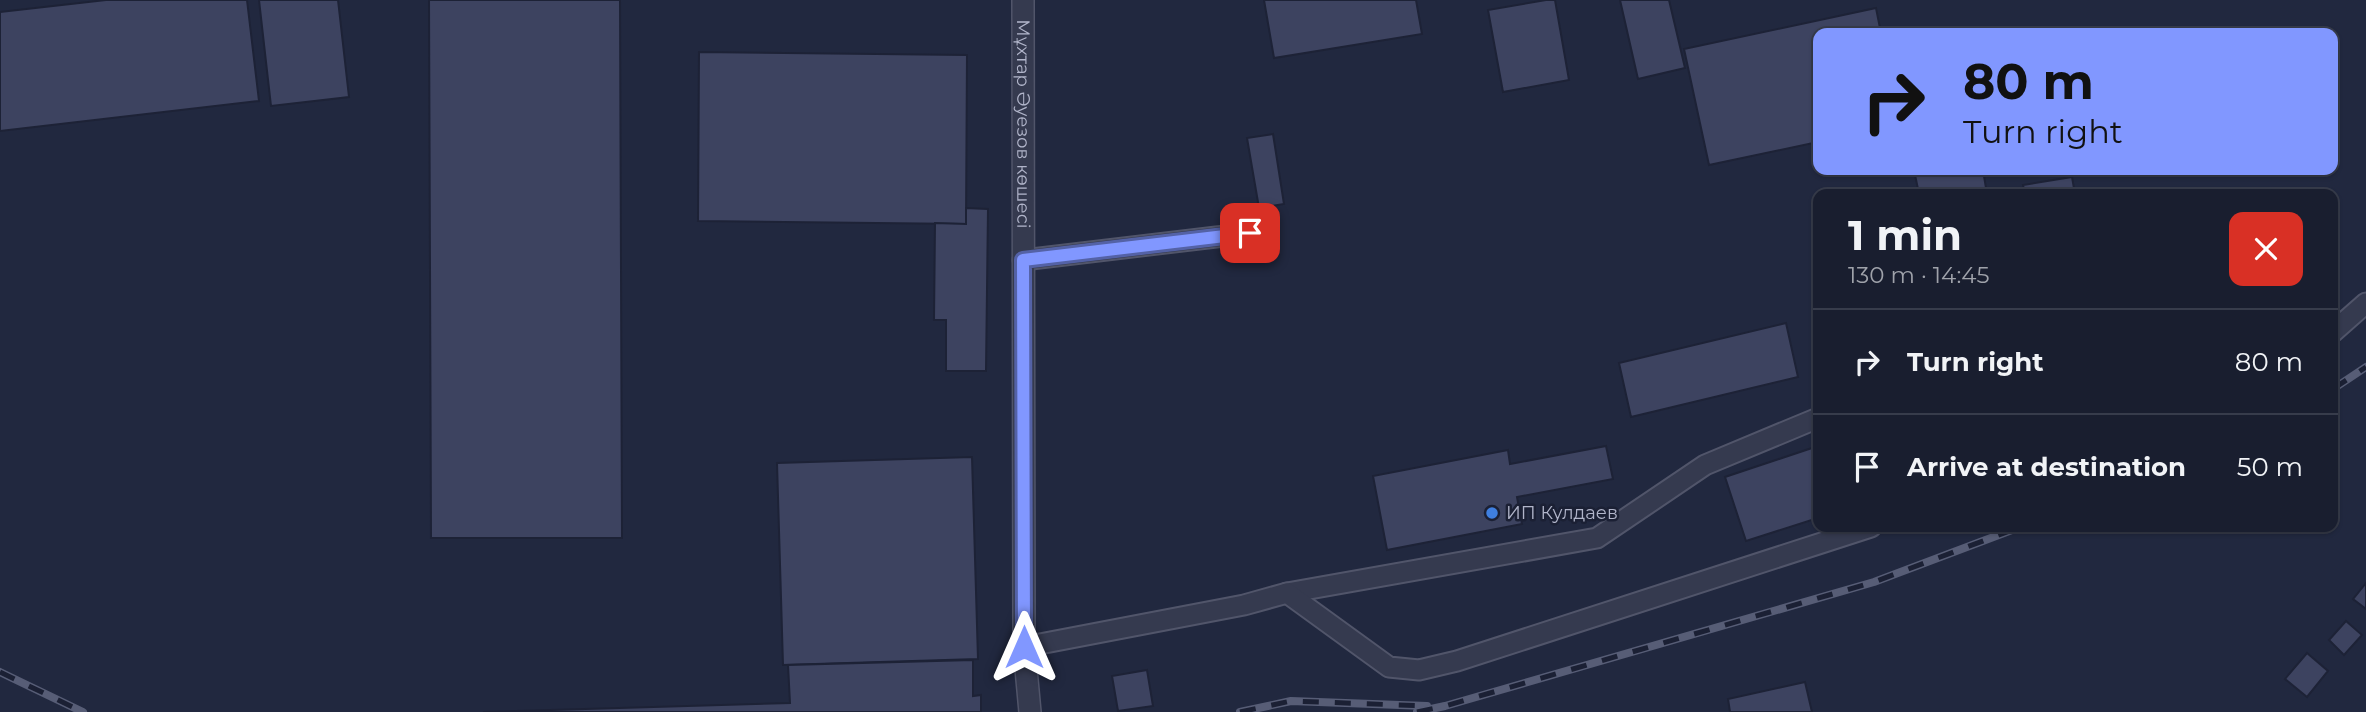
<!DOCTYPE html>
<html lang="en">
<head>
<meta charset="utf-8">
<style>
  :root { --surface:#191e2f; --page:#222737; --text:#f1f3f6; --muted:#9fa2aa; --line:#373c4b }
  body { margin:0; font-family:Montserrat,sans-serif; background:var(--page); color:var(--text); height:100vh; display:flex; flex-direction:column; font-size:26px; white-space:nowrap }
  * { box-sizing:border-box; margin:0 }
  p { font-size:23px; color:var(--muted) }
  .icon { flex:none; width:38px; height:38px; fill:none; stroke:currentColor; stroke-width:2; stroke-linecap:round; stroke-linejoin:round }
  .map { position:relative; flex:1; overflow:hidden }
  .drawer { position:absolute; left:1813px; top:189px; width:525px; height:343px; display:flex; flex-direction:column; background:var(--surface); border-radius:14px; box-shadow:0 2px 5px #0004,0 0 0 2px var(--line) }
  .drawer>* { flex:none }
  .hud { position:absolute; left:1813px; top:28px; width:525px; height:147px; border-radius:14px; box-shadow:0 2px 5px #0004,0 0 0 2px var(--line); background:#8197ff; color:#111; overflow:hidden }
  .pin { position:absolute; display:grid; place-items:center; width:60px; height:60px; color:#fff; margin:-30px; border-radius:14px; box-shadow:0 4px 10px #0006 }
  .me { position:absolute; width:77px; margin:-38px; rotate:0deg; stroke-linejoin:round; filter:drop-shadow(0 0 5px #0008) }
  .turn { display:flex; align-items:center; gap:24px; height:147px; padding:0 35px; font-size:32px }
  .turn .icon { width:91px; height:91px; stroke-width:2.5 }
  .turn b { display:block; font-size:49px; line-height:60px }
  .round { display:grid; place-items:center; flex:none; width:74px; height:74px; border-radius:14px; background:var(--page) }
  .overview { display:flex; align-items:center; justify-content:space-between; height:119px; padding:0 35px }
  h1 { font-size:42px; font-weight:700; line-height:52px }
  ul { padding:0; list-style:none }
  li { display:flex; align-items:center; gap:21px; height:105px; padding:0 35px; border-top:2px solid var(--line) }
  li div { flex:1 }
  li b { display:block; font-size:26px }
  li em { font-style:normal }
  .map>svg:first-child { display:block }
  .building { fill:#3d4360; stroke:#1d2236; stroke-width:2 }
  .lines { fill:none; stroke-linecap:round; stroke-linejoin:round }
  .service-casing { stroke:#51556a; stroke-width:23 }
  .tertiary-casing { stroke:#51556a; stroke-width:24 }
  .service { stroke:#353a4f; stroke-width:19 }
  .tertiary { stroke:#353a4f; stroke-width:21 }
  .rail-casing { stroke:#575d76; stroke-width:8 }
  .rail { stroke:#1b2034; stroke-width:5; stroke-dasharray:16; stroke-linecap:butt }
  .route-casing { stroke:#5462a6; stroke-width:18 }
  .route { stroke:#8197ff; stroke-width:12 }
  .shop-dot { fill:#3f7fe0; stroke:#1b2034; stroke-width:2.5 }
  .labels { text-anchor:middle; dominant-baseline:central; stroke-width:5; stroke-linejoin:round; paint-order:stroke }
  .street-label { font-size:18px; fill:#b1b5ca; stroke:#1b2034 }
  .poi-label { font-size:18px; fill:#b1b5ca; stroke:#1b2034; text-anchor:start }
</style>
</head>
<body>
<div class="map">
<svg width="2366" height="712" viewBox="0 0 2366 712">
  <rect width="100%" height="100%" fill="#21283f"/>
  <g class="building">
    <polygon points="106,0 247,0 259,101 0,131 0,12"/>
    <polygon points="259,0 338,0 349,97 271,106"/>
    <polygon points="429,0 620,0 622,538 431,538"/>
    <polygon points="1264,0 1416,0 1422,34 1274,58"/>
    <polygon points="1546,0 1555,0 1569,80 1503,92 1488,10"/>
    <polygon points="1620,0 1669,0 1685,68 1638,79"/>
    <polygon points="1876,8 1881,33 1818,33 1818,142 1709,165 1684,49"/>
    <polygon points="699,52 967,55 966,224 698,221"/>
    <polygon points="1273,134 1284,204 1259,208 1247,138"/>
    <polygon points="1914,170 1983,170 1987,194 1919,194"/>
    <polygon points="2072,177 2075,194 2025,194 2023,185"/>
    <polygon points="966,208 988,209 986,371 946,371 946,320 934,320 935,223 966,224"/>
    <polygon points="1786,323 1798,377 1631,417 1619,363"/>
    <polygon points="1606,446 1613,479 1517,497 1522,524 1387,550 1373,476 1508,450 1510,464"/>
    <polygon points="1818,446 1818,518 1746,541 1725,477"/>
    <polygon points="972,457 978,659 783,665 777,463"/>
    <polygon points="2366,583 2366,609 2353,599"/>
    <polygon points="2346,621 2362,635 2344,655 2329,640"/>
    <polygon points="2307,653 2328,671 2307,697 2285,679"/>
    <polygon points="973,660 973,696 981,695 981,712 483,712 790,703 788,665"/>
    <polygon points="1147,670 1153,706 1118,711 1112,676"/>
    <polygon points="1805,682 1812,712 1730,712 1728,699"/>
  </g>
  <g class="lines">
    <g class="service-casing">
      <g id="service">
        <polyline points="1023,260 1250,233"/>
        <polyline points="2333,332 2366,303"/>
        <polyline points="1287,593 1597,538 1705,465 1818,418"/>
        <polyline points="1024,647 1244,605 1287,593 1389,667 1419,670 1457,661 1871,527"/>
      </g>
    </g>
    <g class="tertiary-casing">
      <g id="tertiary">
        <path id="s1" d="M1023,0l1,647 6,65"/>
      </g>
    </g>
    <use href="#service" class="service"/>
    <use href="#tertiary" class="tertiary"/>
    <g class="rail-casing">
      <g id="rail">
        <polyline points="2333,389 2366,367"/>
        <polyline points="0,672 83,712"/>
        <polyline points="1240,712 1291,701 1427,706"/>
        <polyline points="1417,712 1445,706 1874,582 2020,527"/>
      </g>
    </g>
    <use href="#rail" class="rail"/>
  </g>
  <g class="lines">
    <g class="route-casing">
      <polyline id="route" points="1024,647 1023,260 1250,233"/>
    </g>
    <use href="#route" class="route"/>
  </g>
  <circle class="shop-dot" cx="1492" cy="513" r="7"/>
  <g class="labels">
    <g class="street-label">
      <text stroke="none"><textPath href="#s1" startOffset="124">Мұхтар Әуезов көшесі</textPath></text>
    </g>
    <g class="poi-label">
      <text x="1506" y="513">ИП Кулдаев</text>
    </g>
  </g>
</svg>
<div class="pin" style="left:1250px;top:233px;background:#d93025"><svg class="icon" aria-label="arrive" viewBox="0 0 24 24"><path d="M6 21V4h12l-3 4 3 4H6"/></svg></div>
<svg class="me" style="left:1024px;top:647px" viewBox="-20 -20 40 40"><path d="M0-17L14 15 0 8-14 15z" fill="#8197ff" stroke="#fff" stroke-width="4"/></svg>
<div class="hud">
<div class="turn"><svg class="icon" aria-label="right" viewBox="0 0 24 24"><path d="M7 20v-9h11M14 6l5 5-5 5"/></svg><div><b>80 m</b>Turn right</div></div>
</div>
<section class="drawer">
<div class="overview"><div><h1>1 min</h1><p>130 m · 14:45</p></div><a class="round" style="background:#d93025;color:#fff"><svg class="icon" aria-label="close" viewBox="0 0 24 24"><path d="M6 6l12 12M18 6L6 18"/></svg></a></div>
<ul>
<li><svg class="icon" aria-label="right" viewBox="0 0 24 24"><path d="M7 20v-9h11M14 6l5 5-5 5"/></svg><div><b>Turn right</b></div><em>80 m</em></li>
<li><svg class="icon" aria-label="arrive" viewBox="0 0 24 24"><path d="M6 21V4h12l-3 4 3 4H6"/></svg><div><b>Arrive at destination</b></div><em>50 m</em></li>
</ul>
</section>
</div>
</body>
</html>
